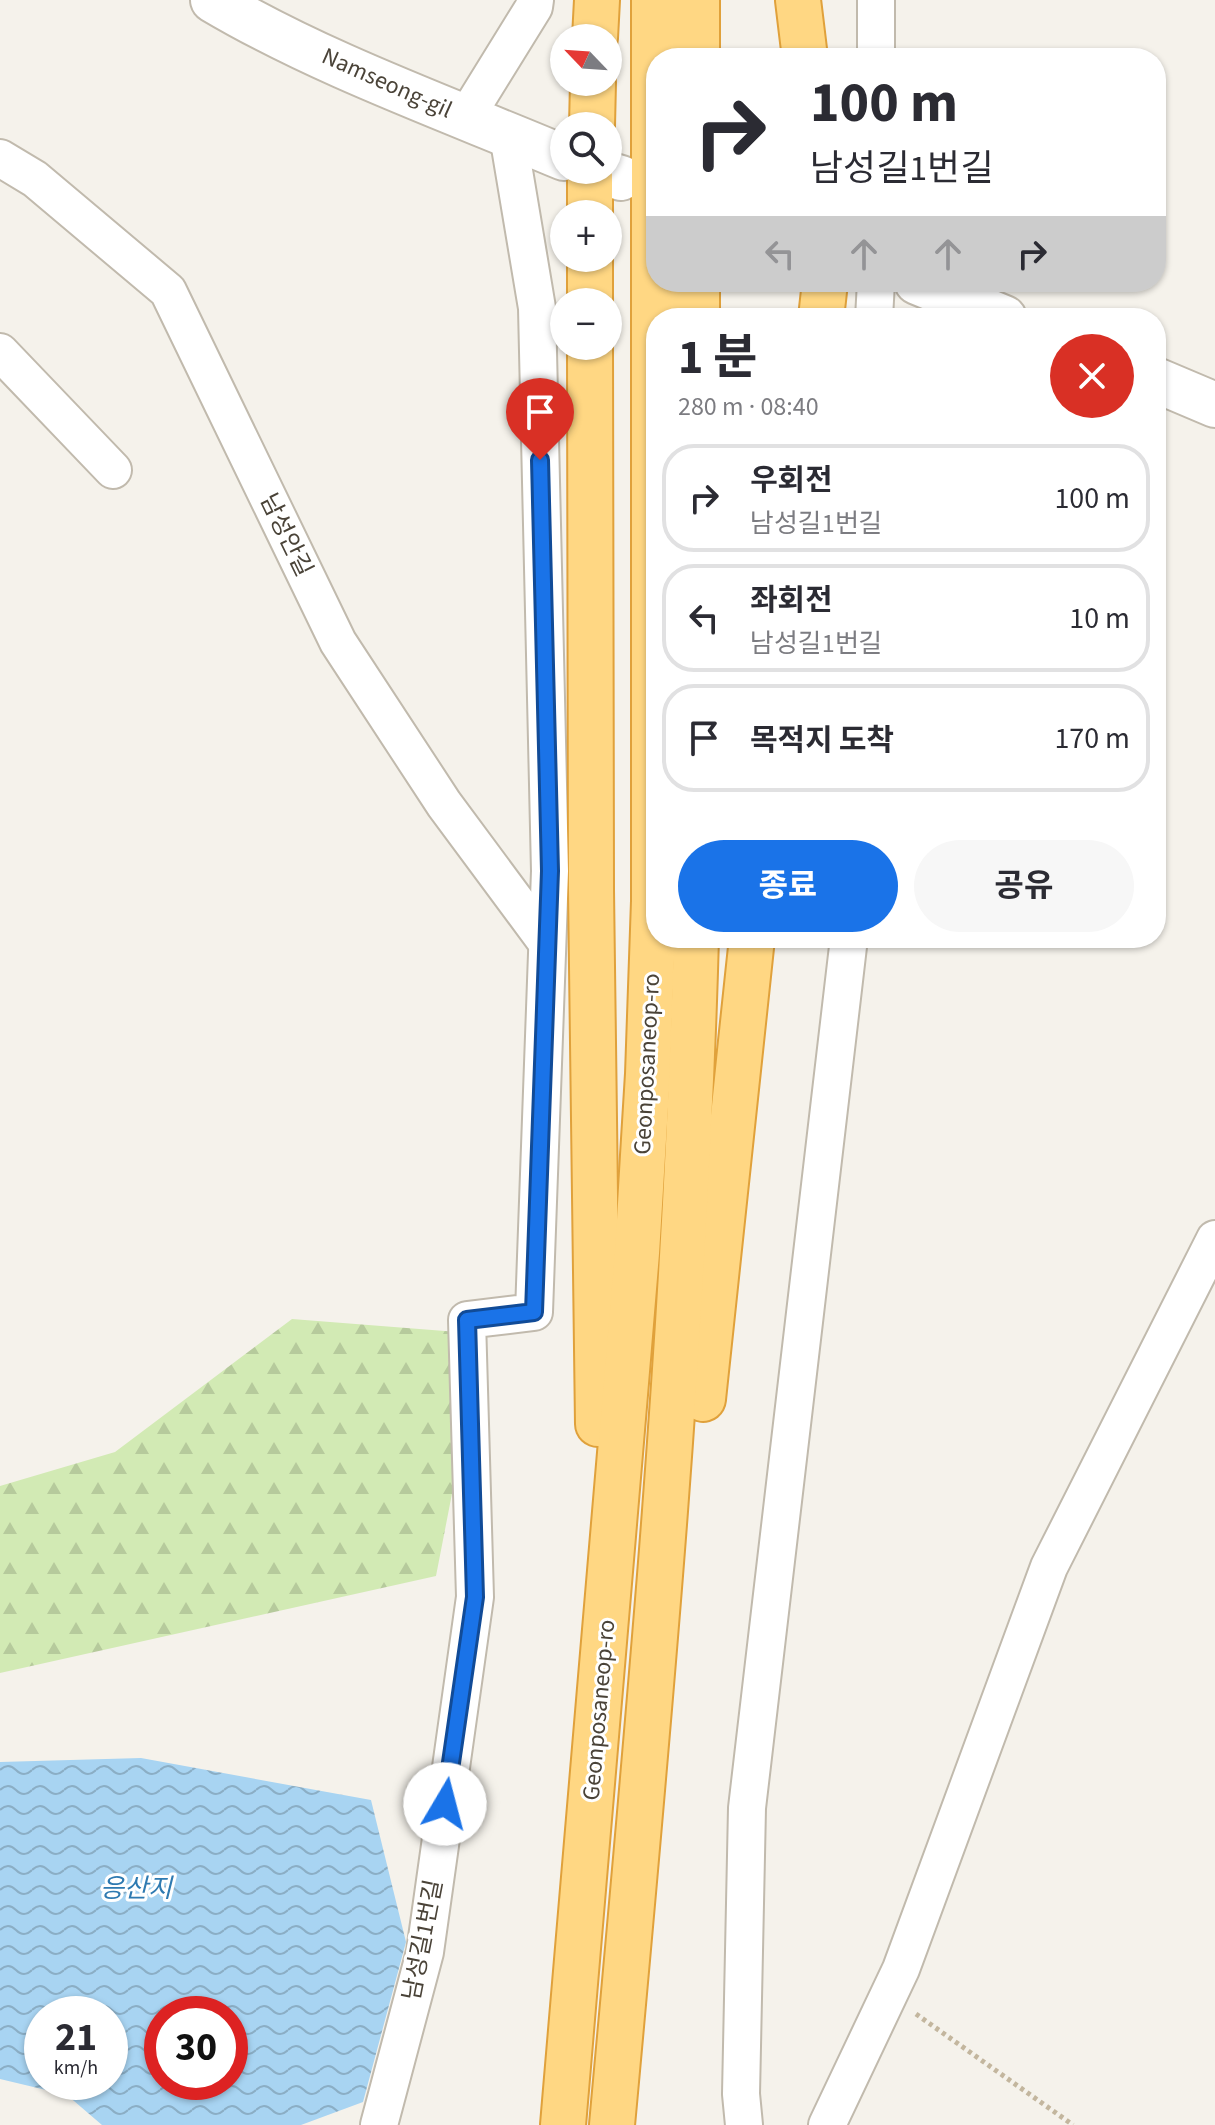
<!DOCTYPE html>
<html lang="ko">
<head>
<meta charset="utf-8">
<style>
  :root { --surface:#fff; --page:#f7f7f7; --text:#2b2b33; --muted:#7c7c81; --line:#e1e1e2; --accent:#1a73e8 }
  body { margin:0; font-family:"Source Sans 3","Noto Sans KR",sans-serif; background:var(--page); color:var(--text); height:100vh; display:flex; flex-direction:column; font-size:30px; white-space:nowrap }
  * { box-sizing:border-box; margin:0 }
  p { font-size:26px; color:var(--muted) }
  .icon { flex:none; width:44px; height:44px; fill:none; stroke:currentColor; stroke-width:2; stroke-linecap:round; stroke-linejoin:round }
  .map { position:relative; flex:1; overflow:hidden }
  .side { position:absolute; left:646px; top:308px; width:520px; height:640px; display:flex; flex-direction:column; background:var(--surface); border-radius:32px; box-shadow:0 2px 6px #0004 }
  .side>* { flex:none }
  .hud { position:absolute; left:646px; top:48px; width:520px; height:244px; border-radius:32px; box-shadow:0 2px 6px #0004; background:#fff; color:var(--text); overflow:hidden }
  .needle { width:52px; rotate:295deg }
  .fabs { position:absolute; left:550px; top:24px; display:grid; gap:16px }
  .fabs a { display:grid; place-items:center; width:72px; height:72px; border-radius:50%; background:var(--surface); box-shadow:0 2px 6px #0004; font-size:40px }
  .speed { position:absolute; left:24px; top:1996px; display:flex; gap:16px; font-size:40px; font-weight:700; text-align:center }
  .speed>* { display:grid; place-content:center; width:104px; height:104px; border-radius:50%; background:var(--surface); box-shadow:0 2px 6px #0004; line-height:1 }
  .speed small { font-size:20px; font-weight:400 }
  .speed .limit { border:12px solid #d22; background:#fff; color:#111 }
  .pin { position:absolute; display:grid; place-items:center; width:68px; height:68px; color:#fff; margin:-82px -34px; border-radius:50% 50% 50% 0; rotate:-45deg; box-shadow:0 0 8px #0007 }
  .pin .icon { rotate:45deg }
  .me { position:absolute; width:88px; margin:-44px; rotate:8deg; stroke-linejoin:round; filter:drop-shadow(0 0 6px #0008) }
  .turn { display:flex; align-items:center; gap:28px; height:168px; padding:0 32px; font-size:36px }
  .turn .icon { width:104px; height:104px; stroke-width:2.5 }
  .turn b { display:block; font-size:56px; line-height:68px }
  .lanes { display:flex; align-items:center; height:76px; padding:0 32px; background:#0003; justify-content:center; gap:40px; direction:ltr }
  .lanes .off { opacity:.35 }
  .round { display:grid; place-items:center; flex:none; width:84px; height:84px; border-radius:42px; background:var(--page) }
  .headline { display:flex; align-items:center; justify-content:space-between; height:136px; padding:0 32px }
  h1 { font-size:48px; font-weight:700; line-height:60px }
  .action { display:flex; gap:16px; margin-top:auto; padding:16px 32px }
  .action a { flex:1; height:92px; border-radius:48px; background:var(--accent); color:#fff; font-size:32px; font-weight:700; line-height:92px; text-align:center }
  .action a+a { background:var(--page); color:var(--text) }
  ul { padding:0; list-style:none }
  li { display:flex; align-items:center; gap:24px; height:108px; margin:0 16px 12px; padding:0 16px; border:4px solid var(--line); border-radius:32px }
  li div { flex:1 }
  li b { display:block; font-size:30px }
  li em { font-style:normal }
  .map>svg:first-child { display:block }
  .forest { fill:url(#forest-firs) }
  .water { fill:url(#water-waves); fill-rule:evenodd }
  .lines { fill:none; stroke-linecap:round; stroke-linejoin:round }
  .minor-casing { stroke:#c1baad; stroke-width:40 }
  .tertiary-casing { stroke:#c1baad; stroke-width:48 }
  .trunk-casing { stroke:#e0a13b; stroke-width:48 }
  .path { stroke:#c3b69e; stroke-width:5; stroke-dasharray:4 4; stroke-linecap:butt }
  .minor { stroke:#fff; stroke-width:36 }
  .tertiary { stroke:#fff; stroke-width:44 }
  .trunk { stroke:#ffd783; stroke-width:44 }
  .route-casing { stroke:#114b97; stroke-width:20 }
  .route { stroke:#1a73e8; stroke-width:14 }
  .labels { text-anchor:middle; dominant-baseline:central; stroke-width:6; stroke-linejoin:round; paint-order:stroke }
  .street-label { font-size:24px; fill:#4a4338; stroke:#fff }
  .water-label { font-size:26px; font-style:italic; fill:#2e7ab1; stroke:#fff }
</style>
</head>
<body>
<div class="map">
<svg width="1215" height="2125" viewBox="0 0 1215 2125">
  <defs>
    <pattern id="forest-firs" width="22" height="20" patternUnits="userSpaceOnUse" patternTransform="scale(2)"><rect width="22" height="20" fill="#d2eab4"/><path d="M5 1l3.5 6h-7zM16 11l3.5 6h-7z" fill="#b6ca9c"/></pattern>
    <pattern id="water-waves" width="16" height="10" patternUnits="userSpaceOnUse" patternTransform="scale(2)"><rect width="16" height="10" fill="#a8d4f2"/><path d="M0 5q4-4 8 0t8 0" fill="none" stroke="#8baec5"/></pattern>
  </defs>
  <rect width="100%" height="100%" fill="#f5f2eb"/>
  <polygon class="forest" points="292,1319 483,1334 436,1576 0,1673 0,1486 115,1452"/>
  <path class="water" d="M141,1758l230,42 35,142 -43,160 -62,23h-199l-35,-30 -67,-16v-317zM110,2014v68h-68v-68zM230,2014v68h-68v-68z"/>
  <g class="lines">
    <g class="minor-casing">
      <g id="minor">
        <polyline points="876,0 876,58"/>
        <polyline points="466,117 534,7 535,0"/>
        <polyline points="0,158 35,179 168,291 338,642 444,804 547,943"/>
        <polyline points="874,318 876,282"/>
        <polyline points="0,352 113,470"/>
        <polyline points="379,2125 425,1952 475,1597 467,1320 534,1312 550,871 537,308 508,135"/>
        <polyline points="744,2125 741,2094 747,1808 849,938"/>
        <polyline points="827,2125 901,1969 1049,1567 1215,1239"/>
      </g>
    </g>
    <g class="tertiary-casing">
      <g id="tertiary">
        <path d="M213,0c108,64 235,109 351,158"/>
        <polyline points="594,170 621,178"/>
        <polyline points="917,282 1004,318"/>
        <polyline points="1156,380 1215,405"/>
      </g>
    </g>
    <g class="trunk-casing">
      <g id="trunk">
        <polyline points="798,0 805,58"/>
        <polyline points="595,38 597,0"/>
        <polyline points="697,58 697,0"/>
        <polyline points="592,126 593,82"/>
        <polyline points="590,170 590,214"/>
        <polyline points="590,258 590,302"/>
        <polyline points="697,318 697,282"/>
        <polyline points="821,318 825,282"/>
        <polyline points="590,346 591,890 598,1424"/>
        <polyline points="703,1399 752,938"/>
        <polyline points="563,2125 637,1253 648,1074 654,901 654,0"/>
        <path d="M612,2125c36,-395 73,-790 84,-1187"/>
      </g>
    </g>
    <polyline class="path" points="916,2014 1073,2125"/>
    <use href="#minor" class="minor"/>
    <use href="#tertiary" class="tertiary"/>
    <use href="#trunk" class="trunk"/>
  </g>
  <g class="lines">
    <g class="route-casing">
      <polyline id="route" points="445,1804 475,1597 467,1320 534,1312 550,871 540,460"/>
    </g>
    <use href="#route" class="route"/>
  </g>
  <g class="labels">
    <g class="street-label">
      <text transform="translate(387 83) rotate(24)">Namseong-gil</text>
      <text transform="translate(286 535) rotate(64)">남성안길</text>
      <text transform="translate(647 1064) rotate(-87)">Geonposaneop-ro</text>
      <text transform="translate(599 1710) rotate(-85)">Geonposaneop-ro</text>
      <text transform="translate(423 1940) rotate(-79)">남성길1번길</text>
    </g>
    <g class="water-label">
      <text x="136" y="1888">응산지</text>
    </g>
  </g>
</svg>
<div class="fabs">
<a><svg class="needle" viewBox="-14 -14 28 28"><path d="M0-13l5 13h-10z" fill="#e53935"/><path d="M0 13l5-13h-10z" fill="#7c7c81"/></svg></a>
<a><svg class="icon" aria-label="search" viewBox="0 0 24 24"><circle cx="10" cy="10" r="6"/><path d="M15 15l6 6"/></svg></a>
<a>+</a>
<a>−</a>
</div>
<div class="speed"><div>21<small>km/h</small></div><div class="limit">30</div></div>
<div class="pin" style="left:540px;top:460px;background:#d93025"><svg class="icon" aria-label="arrive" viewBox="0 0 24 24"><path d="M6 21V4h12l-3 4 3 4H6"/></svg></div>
<svg class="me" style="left:445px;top:1804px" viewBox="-20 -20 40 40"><circle r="19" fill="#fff"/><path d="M0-13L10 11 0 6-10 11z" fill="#1a73e8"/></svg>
<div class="hud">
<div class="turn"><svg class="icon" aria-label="right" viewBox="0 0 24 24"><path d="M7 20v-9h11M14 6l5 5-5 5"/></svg><div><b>100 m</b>남성길1번길</div></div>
<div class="lanes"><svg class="icon off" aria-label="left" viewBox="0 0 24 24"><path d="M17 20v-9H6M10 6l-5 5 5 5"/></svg><svg class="icon off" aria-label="ahead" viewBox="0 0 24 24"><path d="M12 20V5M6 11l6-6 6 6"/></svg><svg class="icon off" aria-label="ahead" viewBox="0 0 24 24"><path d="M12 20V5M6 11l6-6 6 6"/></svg><svg class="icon" aria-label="right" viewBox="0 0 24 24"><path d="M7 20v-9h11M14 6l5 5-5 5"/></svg></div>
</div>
<section class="side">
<div class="headline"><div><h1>1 분</h1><p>280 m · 08:40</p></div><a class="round" style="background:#d93025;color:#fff"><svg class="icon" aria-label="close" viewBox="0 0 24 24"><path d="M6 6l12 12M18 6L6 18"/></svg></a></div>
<ul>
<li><svg class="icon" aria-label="right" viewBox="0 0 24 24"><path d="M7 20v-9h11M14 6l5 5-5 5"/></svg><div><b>우회전</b><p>남성길1번길</p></div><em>100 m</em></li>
<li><svg class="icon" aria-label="left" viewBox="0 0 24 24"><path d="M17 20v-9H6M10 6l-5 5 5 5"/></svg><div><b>좌회전</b><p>남성길1번길</p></div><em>10 m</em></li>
<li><svg class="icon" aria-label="arrive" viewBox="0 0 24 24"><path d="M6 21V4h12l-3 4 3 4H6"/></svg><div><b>목적지 도착</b></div><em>170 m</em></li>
</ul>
<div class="action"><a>종료</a><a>공유</a></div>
</section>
</div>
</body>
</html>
